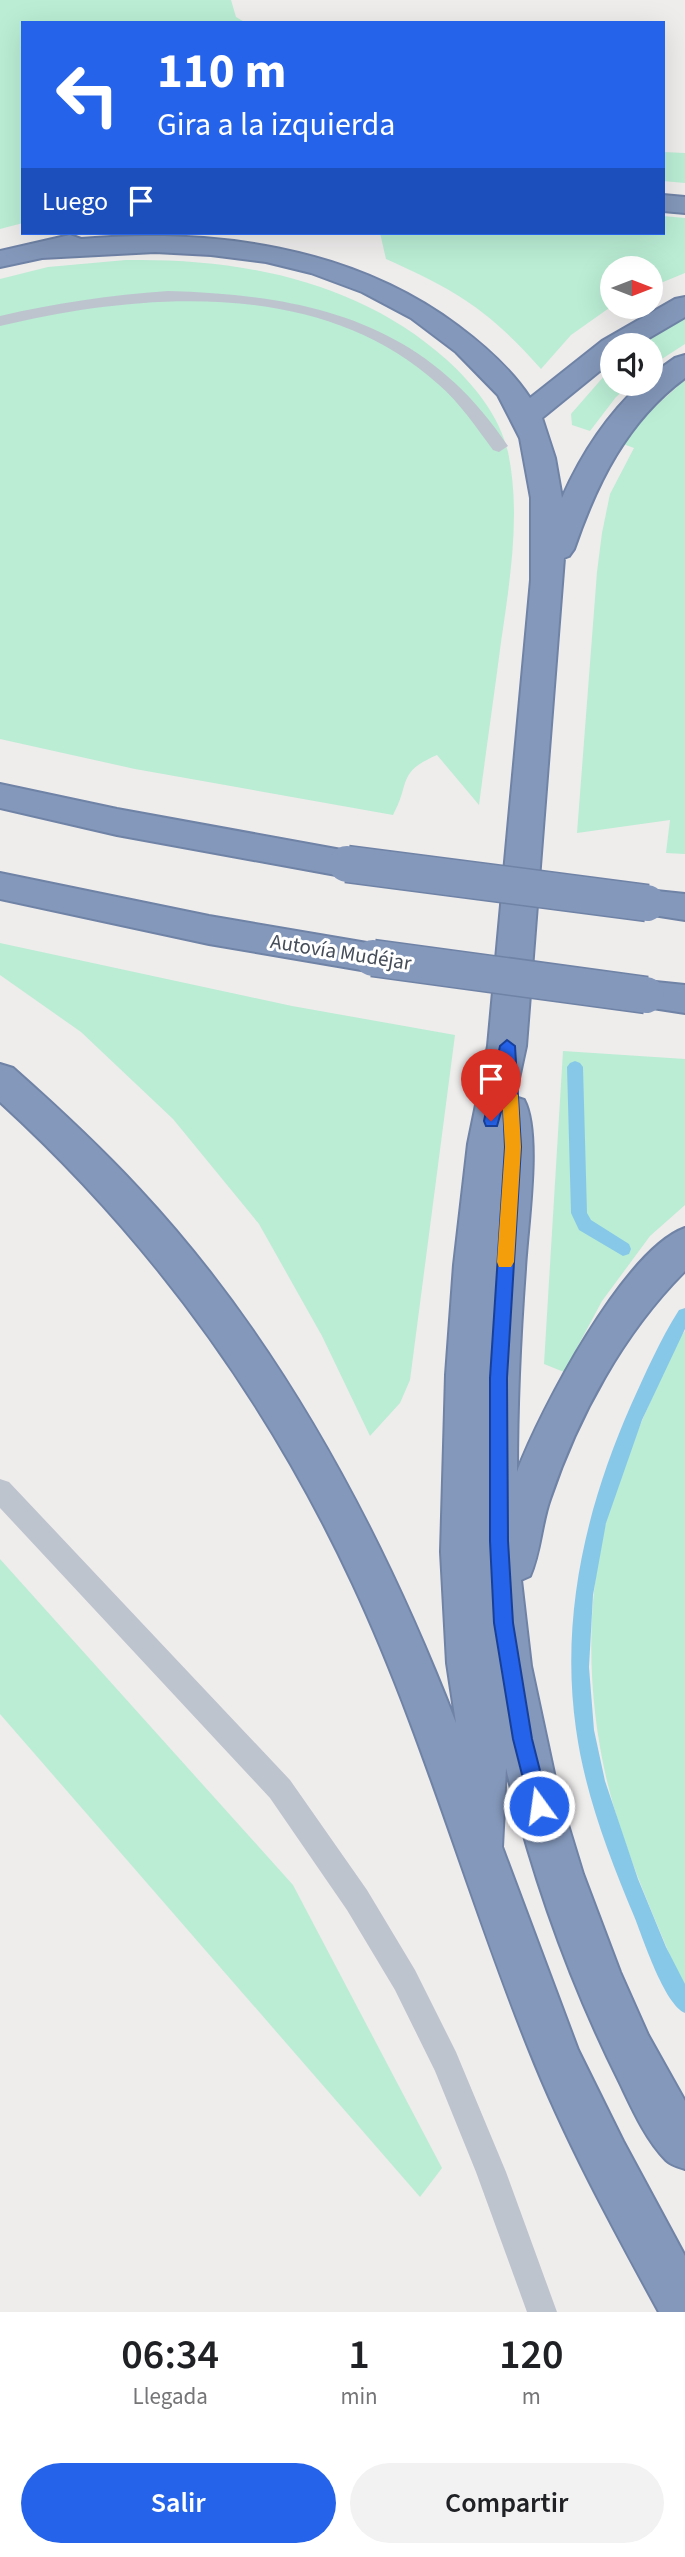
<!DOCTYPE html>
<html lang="es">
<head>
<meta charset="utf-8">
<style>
  :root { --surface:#fff; --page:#f2f2f2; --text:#202124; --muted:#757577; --accent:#2563eb }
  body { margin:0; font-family:"Source Sans 3",sans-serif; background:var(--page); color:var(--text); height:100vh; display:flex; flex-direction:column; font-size:26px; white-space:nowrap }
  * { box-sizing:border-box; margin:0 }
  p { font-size:23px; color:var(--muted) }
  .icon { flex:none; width:38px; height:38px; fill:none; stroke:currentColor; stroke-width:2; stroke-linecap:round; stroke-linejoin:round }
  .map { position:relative; height:2312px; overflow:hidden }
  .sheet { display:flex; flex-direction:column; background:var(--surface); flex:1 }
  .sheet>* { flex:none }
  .guide { position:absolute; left:21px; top:21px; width:644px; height:214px; border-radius:0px; box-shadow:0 7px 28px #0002; background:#2563eb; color:#fff; overflow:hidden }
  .needle { width:46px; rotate:90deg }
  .tools { position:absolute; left:600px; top:256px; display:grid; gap:14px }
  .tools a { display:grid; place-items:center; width:63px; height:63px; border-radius:50%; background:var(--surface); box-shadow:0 7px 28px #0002; font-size:35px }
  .pin { position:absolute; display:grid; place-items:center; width:60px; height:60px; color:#fff; margin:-72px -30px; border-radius:50% 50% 50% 0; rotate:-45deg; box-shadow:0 0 7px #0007 }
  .pin .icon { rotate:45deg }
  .me { position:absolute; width:77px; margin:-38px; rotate:346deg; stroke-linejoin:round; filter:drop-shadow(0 0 5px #0008) }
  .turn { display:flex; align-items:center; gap:24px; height:147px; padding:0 21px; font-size:32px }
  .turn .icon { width:91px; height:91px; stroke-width:2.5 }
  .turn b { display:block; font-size:49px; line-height:60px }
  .then { display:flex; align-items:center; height:66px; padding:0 21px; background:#0003; gap:14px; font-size:26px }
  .eta { display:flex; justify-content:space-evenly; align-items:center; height:119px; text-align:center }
  .eta b { font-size:42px; font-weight:600; line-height:49px }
  .button { display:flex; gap:14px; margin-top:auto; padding:14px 21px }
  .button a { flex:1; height:80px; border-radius:42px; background:var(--accent); color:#fff; font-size:28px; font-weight:600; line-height:80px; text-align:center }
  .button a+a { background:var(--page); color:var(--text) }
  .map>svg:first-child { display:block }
  .green { fill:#baedd4 }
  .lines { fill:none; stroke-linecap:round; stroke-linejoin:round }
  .stream { fill:#87c8e9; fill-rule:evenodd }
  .highway-casing { stroke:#6f83a6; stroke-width:4 }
  .lane { fill:#bdc4ce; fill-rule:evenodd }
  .highway { fill:#8498bb; fill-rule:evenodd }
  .highway-bridge-casing { stroke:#6f83a6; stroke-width:39; stroke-linecap:butt }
  .highway-bridge { stroke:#8498bb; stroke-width:36 }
  .route { fill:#2563eb; stroke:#184099; stroke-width:2 }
  .slow { fill:#f59e0b }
  .labels { text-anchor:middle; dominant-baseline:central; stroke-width:6; stroke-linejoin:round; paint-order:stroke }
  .street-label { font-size:21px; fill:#454d59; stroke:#fff }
</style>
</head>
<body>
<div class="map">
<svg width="685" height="2312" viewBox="0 0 685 2312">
  <rect width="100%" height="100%" fill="#efecec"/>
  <g class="green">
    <polygon points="0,0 231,0 236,17 246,23 23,23 23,223 0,229"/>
    <polygon points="663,152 685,153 685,183 663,181"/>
    <path d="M663,216l22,2v55l-34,14v-19h-39v38l-41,29 -30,34c-51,-58 -85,-79 -155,-110l-6,-26h283z"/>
    <path d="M126,260c115,-2 233,21 321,100 27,25 52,55 61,92 13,62 2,128 -7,190 -7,54 -15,109 -22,163l-42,-50c-41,18 -26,27 -44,60l-258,-46 -135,-30v-460l48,-12z"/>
    <polygon points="685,318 685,344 651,366 651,345 640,345"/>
    <polygon points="612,367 612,383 632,383 616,397 590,431 572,425 571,414"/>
    <polygon points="685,380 685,854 666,853 670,820 577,833 597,572 602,533 610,494 634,448 623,444 650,411"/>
    <polygon points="0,943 292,1006 455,1035 410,1380 400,1403 370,1436 322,1336 259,1224 173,1119 81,1032 0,975"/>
    <polygon points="563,1051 685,1059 685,1205 650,1236 602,1301 564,1372 544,1364"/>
    <path d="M685,1331v654l-7,-10c-26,-64 -55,-127 -71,-194 -24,-102 -22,-215 16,-313 16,-43 36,-85 54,-127z"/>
    <polygon points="0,1559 293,1885 442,2168 420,2197 0,1714"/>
  </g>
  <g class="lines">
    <g class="stream">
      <polygon points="575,1061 580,1063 583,1067 587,1213 591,1220 629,1244 631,1249 629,1254 623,1256 579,1230 571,1213 567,1067 570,1063"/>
      <path d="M685,1308v21l-43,91 -36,103 -13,72 -4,72 5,63 11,51 33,98 28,68 19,37v29c-21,-9 -42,-75 -51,-97 -25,-60 -49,-122 -58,-187 -16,-112 10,-222 55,-324 15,-33 29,-65 48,-95z"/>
    </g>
    <g class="highway-casing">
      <g id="highway">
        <polygon points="663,195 685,197 685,213 663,211"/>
        <path d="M70,235l11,4c131,-11 270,7 377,87 28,21 53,43 72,72l72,-57 73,-42 10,-2v20l-48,28h-25v16l-70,57 13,40 7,40c19,-43 45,-83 80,-115h9v-8l24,-17 10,-3v23c-58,43 -88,104 -111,171l-5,7 -5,2 -38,488 -11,51 9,3c18,34 3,128 1,169 -5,68 -8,135 -8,203 23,-61 107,-222 168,-244v43c-62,62 -107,145 -135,228 -9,25 -9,52 -20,77l-9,4 10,86 27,126 25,82 37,98 28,63 37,66v68c-6,-2 -14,-4 -19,-9 -20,-20 -34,-52 -46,-77 -50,-100 -88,-207 -114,-315l-4,79 76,203 45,91 62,115v56h-26c-47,-86 -94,-172 -130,-263 -62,-154 -106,-315 -176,-465 -85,-183 -204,-346 -353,-482v-38l13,4c44,39 86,78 126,121 142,152 242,341 317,534l-9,-60 -6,-111 5,-177 8,-110 14,-121 20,-98 43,-466v-82l-11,-60 -22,-43 -42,-43 -45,-34 -49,-26 -51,-19 -45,-11 -55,-7 -56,-3 -113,6 -42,9v-16z"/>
        <polygon points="0,784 117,809 347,851 359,855 364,864 359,873 347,877 117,835 0,808"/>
        <polygon points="0,873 209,916 373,944 386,948 391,958 386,968 373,972 209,944 0,899"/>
        <polygon points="647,890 685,894 685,920 634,912 629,903 634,894"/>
        <polygon points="646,981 685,985 685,1013 633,1005 628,995 633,985"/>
      </g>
    </g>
    <g class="lane">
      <path d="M168,291c141,4 257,30 340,155l-9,6 -6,-2c-17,-23 -33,-47 -55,-66 -117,-106 -296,-92 -438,-58v-10c56,-13 110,-21 168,-25z"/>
      <polygon points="0,1479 9,1482 290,1780 367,1890 415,1970 456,2052 506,2172 557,2312 527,2312 476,2172 435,2071 395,1990 347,1910 270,1798 0,1508"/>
    </g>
    <use href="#highway" class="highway"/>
    <g class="highway-bridge-casing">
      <g id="highway-bridge">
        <polyline points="347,864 647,903"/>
        <polyline points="373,958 646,995"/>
      </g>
    </g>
    <use href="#highway-bridge" class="highway-bridge"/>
  </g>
  <polygon class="route" points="507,1040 515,1046 521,1147 507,1378 508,1541 513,1623 532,1739 549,1806 546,1813 539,1816 533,1813 530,1806 513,1739 494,1623 490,1541 490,1378 505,1147 503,1105 497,1126 486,1126 484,1121 500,1046"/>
  <polygon class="slow" points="510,1088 518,1095 521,1147 514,1262 511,1267 499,1267 497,1262 505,1147 502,1095"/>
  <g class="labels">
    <g class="street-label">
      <text transform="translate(341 952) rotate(9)">Autovía Mudéjar</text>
    </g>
  </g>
</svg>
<div class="tools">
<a><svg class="needle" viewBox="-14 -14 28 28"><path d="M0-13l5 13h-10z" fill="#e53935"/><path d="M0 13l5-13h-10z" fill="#757577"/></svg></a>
<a><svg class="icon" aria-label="sound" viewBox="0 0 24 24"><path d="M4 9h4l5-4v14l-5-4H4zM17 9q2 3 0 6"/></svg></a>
</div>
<div class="pin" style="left:491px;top:1121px;background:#d93025"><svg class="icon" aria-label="arrive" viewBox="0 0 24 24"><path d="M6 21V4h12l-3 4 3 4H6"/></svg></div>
<svg class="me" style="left:539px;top:1806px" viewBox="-20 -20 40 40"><circle r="17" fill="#2563eb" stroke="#fff" stroke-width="3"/><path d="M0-11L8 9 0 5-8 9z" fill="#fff"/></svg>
<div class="guide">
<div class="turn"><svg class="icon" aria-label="left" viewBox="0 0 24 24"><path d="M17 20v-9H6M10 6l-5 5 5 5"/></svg><div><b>110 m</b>Gira a la izquierda</div></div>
<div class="then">Luego<svg class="icon" aria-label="arrive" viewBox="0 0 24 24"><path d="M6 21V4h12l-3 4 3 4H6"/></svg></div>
</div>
</div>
<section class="sheet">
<div class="eta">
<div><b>06:34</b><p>Llegada</p></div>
<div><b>1</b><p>min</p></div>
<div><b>120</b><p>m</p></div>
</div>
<div class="button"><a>Salir</a><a>Compartir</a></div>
</section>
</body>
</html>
